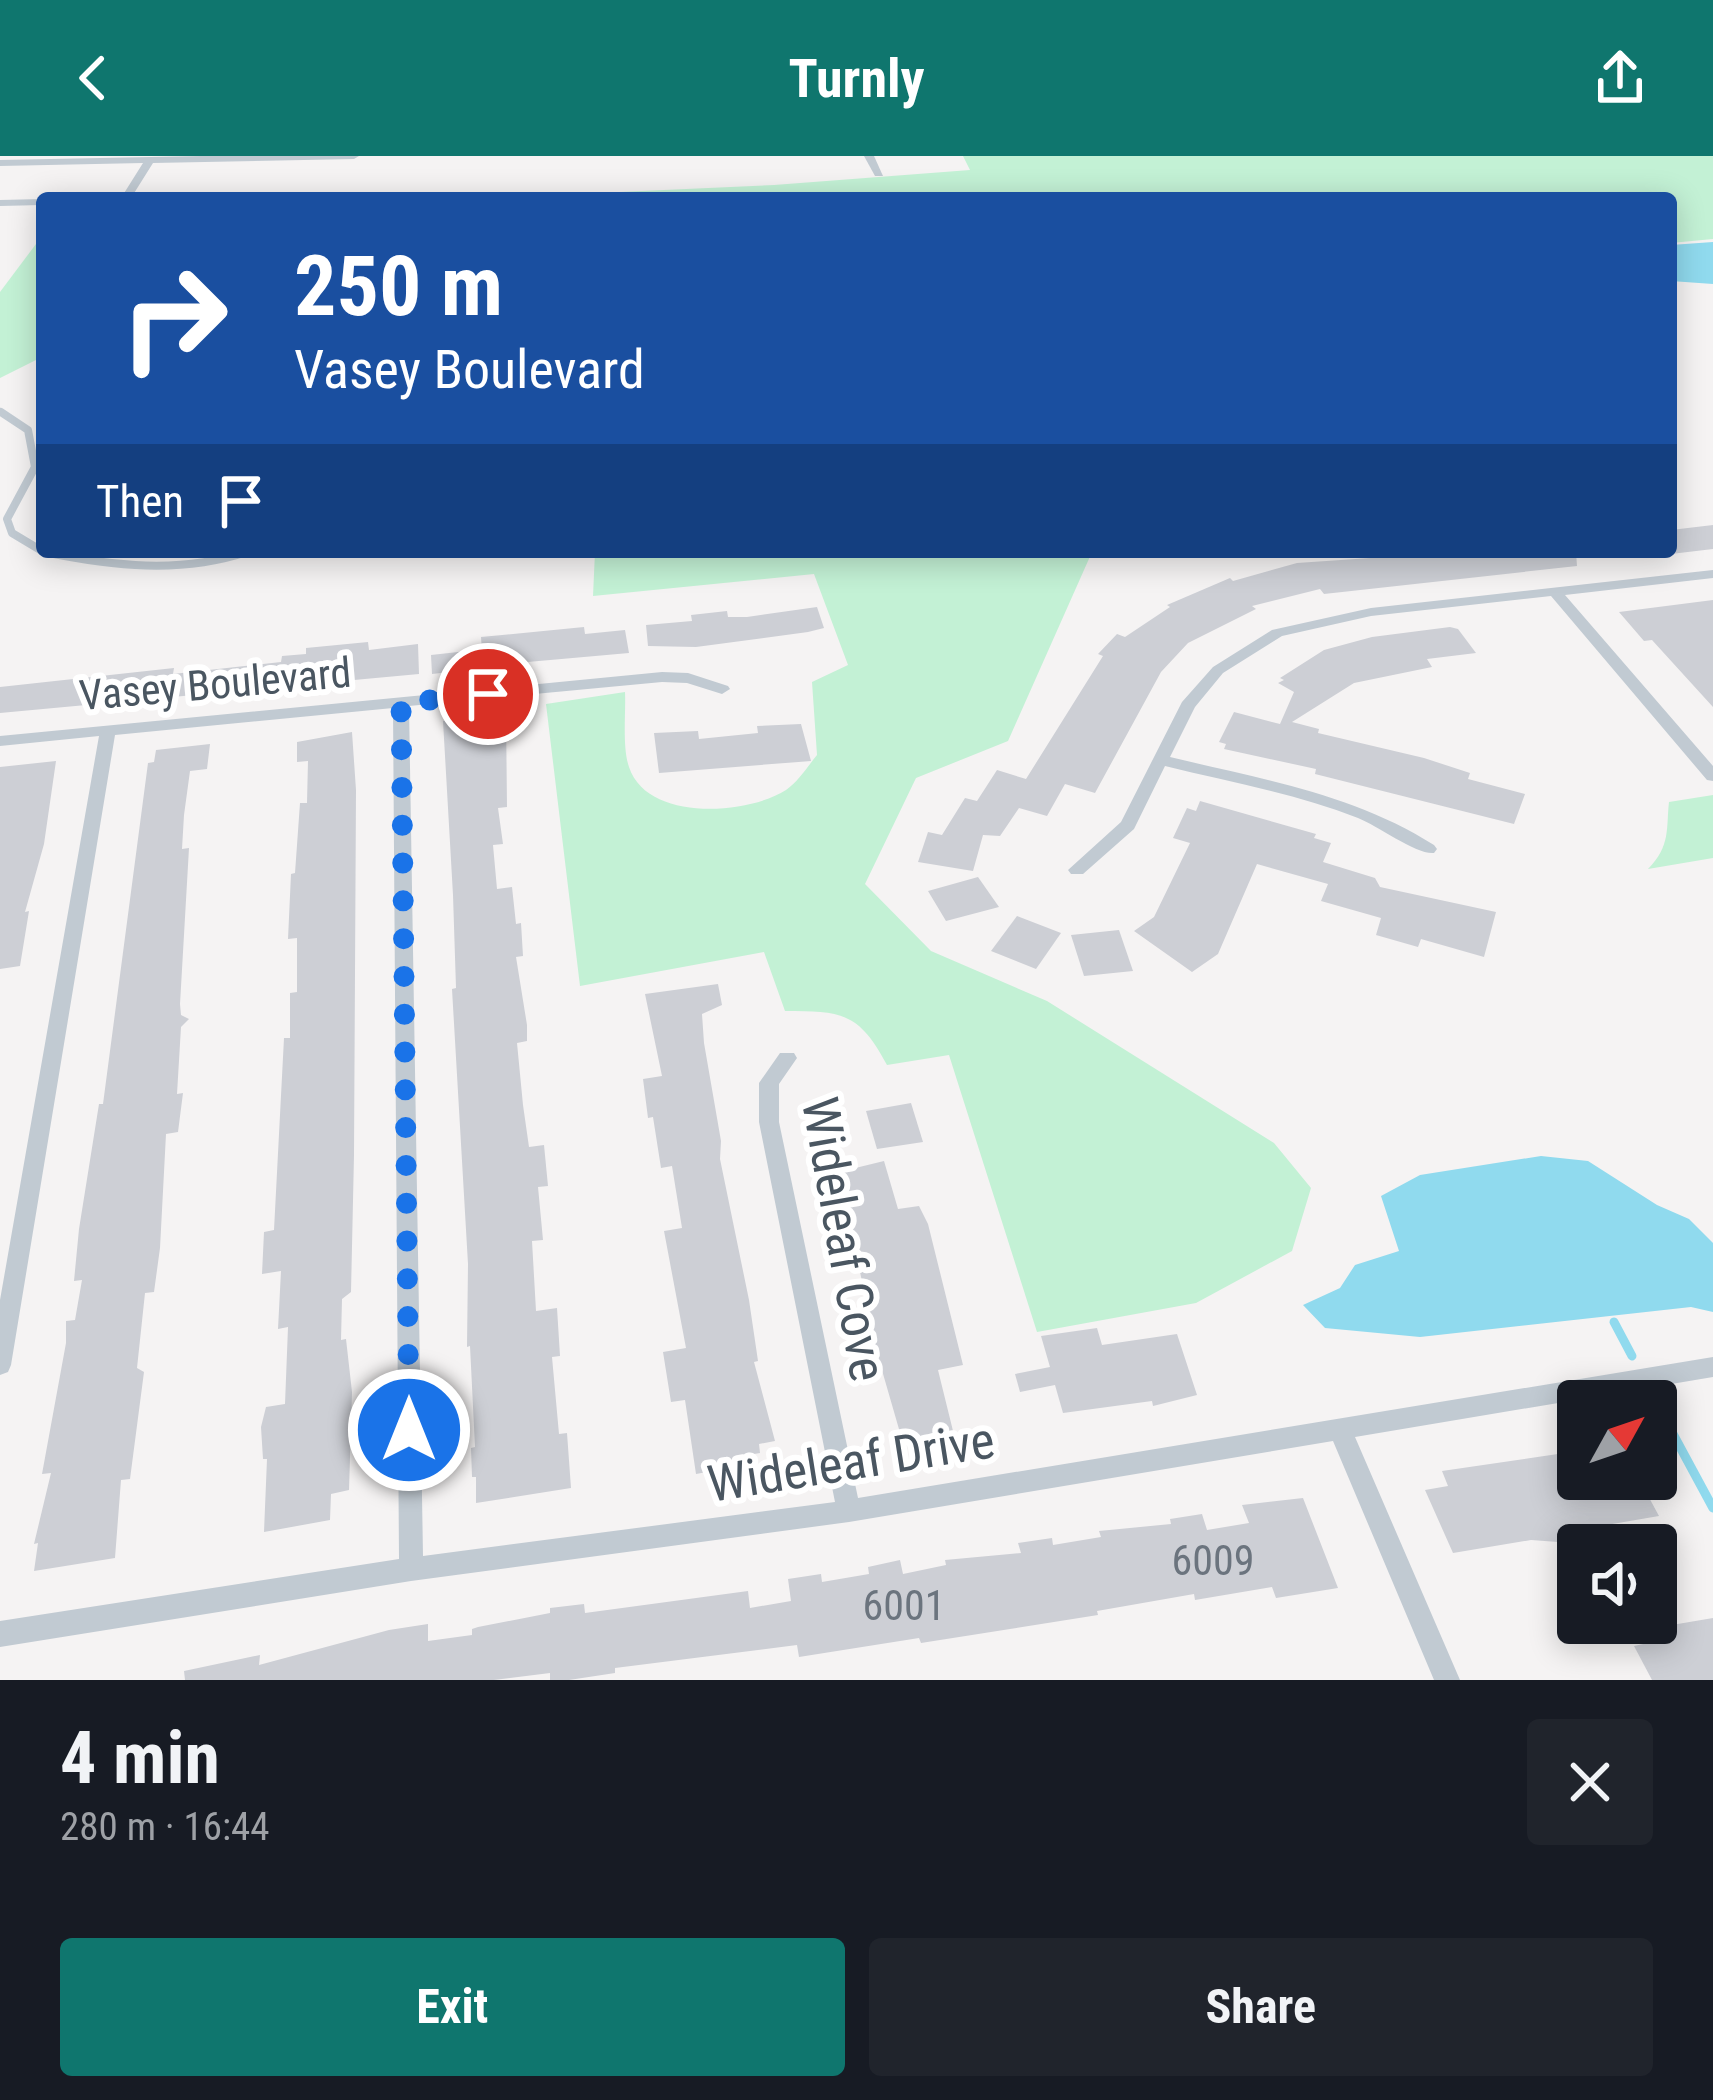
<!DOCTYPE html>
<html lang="en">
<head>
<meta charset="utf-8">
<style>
  :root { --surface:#171b24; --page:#20242c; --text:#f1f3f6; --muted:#9ea1a6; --accent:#0f766e }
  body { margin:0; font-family:"Roboto Condensed",sans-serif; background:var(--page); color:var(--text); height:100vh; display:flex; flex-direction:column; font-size:45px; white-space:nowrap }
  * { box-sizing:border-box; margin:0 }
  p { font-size:39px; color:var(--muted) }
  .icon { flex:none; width:66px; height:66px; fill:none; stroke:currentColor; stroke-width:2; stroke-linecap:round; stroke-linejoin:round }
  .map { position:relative; height:1524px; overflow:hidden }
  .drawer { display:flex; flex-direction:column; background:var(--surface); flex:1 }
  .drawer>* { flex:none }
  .hud { position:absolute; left:36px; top:36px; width:1641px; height:366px; border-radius:12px; box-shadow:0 6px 30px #0003; background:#1a4fa0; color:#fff; overflow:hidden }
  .needle { width:78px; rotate:50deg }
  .fabs { position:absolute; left:1557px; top:1224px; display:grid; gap:24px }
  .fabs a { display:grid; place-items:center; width:120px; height:120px; border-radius:12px; background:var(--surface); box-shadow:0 6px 30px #0003; font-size:60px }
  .pin { position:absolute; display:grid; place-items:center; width:102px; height:102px; color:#fff; margin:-51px; border:6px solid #fff; border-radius:50%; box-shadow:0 3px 12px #0007 }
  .me { position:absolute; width:132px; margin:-66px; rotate:0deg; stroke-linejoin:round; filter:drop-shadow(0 0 9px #0008) }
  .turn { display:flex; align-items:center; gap:42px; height:252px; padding:0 60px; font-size:54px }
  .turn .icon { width:156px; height:156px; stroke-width:2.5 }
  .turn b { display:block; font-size:84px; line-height:102px }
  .then { display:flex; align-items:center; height:114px; padding:0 60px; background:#0003; gap:24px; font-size:45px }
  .round { display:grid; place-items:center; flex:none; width:126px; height:126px; border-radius:12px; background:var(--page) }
  .summary { display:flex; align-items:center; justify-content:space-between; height:204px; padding:0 60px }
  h1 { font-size:72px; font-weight:700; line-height:90px }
  .button { display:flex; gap:24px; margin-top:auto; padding:24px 60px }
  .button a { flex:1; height:138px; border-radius:12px; background:var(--accent); color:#fff; font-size:48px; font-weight:700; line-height:138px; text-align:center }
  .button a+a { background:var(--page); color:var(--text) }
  header { display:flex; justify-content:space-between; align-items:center; height:156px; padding:0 60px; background:var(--accent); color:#fff; font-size:54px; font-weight:700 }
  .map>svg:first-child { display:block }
  .green { fill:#c3f1d5 }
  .water { fill:#90daee }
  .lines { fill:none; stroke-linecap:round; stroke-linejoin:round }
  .stream { stroke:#90daee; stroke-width:9 }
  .building { fill:#cdcfd5 }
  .service-far1 { stroke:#c1cad2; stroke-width:6 }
  .service { stroke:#c1cad2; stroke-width:8 }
  .minor { fill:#c1cad2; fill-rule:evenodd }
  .route { stroke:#1a73e8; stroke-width:21; stroke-dasharray:0 37.8 }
  .labels { text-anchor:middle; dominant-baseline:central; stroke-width:12; stroke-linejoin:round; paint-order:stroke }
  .street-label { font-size:42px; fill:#4a5661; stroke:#fff }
  .near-number-label { font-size:42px; fill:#6b747e }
  .near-street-label { font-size:51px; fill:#4a5661; stroke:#fff }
</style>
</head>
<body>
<header><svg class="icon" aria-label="back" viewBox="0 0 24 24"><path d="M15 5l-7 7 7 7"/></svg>Turnly<svg class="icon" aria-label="share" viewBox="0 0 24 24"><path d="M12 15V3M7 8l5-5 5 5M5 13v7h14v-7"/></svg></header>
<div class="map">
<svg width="1713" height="1524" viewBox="0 0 1713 1524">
  <rect width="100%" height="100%" fill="#f5f3f3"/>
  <g class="green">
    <polygon points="963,0 1713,0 1713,83 1671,87 1671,42 485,42 774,29 970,14"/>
    <polygon points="42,80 42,201 0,222 0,136"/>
    <path d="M595,396h497l-84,189 -92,37 -51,106 66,67 116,50 227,142 37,45 -19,63 -96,52 -159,29 -88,-277 -62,10c-28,-53 -46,-54 -102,-54l-21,-59 -184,34 -34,-282 79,-12c1,22 -3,54 4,75 18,55 118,48 157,23 12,-8 22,-24 31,-35l-5,-73 36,-17 -34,-91 -221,22z"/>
    <path d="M1713,639v63l-65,11c23,-23 18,-41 21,-67z"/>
  </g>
  <g class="water">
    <polygon points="1713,86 1713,128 1671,125 1671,89"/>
    <polygon points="1541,1000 1588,1005 1657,1049 1689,1063 1713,1087 1713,1156 1691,1151 1420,1181 1325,1172 1303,1149 1340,1132 1355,1109 1399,1095 1381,1040 1420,1019"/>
  </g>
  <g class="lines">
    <g class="stream">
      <polyline points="1614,1166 1632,1200"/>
      <polyline points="1666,1265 1713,1352"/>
    </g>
  </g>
  <g class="building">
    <polygon points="1713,369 1713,393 1671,398 1671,374"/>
    <polygon points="1458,396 1576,396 1577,410 1324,438 1320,433 1252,450 1256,453 1188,487 1161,516 1095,637 1065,628 1047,660 1019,652 1000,680 983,679 973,715 918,706 928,676 942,679 965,642 977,645 997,614 1026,623 1103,500 1098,498 1117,478 1125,481 1170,451 1167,449 1230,422 1233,425 1297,407"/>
    <polygon points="1713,444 1713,551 1652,484 1644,485 1619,456"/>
    <polygon points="817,451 824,472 808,476 696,491 648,490 646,469 692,465 691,459 727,455 728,461 747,461"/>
    <polygon points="584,471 585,478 625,474 629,497 483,510 481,481"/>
    <polygon points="1450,471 1458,473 1476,497 1427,503 1432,511 1354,527 1292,566 1319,573 1318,577 1424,602 1470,617 1468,623 1525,638 1514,668 1315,618 1316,613 1224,593 1226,588 1219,586 1234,556 1280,568 1294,536 1278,527 1284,524 1280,522 1324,494 1372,481"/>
    <polygon points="368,486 369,494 418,488 419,518 0,557 0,531 174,512 173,518 281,506 282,500 306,498 306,492"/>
    <polygon points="467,495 468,514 432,518 431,499"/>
    <polygon points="506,557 507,651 498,652 503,688 493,689 497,733 512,731 516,768 521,767 523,800 516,801 527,869 527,885 517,887 523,949 529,991 544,989 548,1030 538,1031 543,1084 532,1085 536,1155 557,1152 560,1200 552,1201 559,1278 567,1277 571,1332 476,1347 476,1321 472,1321 471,1292 475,1291 470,1190 467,1191 468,1108 452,833 456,832 453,739 443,565"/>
    <polygon points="801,568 811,605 659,617 654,577 698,575 699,583 758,577 757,570"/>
    <polygon points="352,576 356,634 354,999 351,1136 342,1143 341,1184 346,1183 352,1236 349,1334 331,1338 330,1364 264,1376 267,1303 263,1303 261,1271 266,1251 285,1248 288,1171 278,1173 281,1115 262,1118 264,1076 274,1074 284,882 290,882 290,837 297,836 297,782 288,783 291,718 295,717 300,647 307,647 308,605 297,606 297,586"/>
    <polygon points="210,588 207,613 190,615 184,659 182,693 189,692 180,848 181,859 189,863 181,871 177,938 183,937 178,976 166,978 160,1092 154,1136 145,1137 137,1212 144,1216 130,1323 121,1324 115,1402 34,1415 38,1387 34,1388 51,1317 42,1318 66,1187 66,1165 75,1164 82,1124 74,1125 79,1073 99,948 103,948 148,607 154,606 156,594"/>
    <polygon points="56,605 44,688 25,756 29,755 20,810 0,813 0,611"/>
    <polygon points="1200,645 1316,678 1314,682 1331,687 1323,706 1375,722 1380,731 1496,756 1484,801 1421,783 1418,791 1376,779 1381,762 1321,745 1328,728 1257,708 1218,798 1192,816 1134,775 1154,761 1190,687 1173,682 1187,652 1196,655"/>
    <polygon points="978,721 999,751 946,765 928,735"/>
    <polygon points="1017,760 1061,777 1036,813 991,795"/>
    <polygon points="1119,774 1133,815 1084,820 1071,779"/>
    <polygon points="718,828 722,849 702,858 704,887 721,985 720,1003 749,1144 758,1205 754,1206 775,1285 759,1288 760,1297 748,1299 750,1308 696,1318 685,1244 671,1246 663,1196 686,1192 664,1075 682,1072 672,1010 661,1012 653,961 648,962 643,923 662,920 645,838"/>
    <polygon points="911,947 923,986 877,993 866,955"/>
    <polygon points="884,1005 898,1053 919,1050 928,1068 963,1209 938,1214 954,1279 903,1287 877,1197 839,1016"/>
    <polygon points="1097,1172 1102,1189 1177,1178 1197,1239 1153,1250 1152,1245 1063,1257 1055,1229 1020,1236 1015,1218 1050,1211 1041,1180"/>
    <polygon points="1578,1295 1578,1323 1639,1323 1659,1360 1589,1372 1592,1377 1558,1386 1531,1384 1453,1397 1425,1334 1448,1330 1442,1315"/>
    <polygon points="1303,1342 1338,1432 1276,1442 1272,1431 1195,1444 1194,1438 1097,1455 1098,1459 921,1487 919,1482 799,1501 797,1489 615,1512 615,1517 569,1524 550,1524 550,1517 494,1524 185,1524 184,1515 260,1499 259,1509 389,1474 428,1468 428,1485 472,1479 472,1473 478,1471 550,1457 550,1452 584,1448 585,1457 748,1435 750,1452 791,1445 788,1423 821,1418 822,1426 869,1418 868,1411 900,1404 903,1418 946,1409 945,1404 1021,1397 1018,1387 1052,1382 1053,1389 1101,1381 1099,1375 1171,1368 1170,1363 1202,1358 1207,1374 1249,1367 1242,1349"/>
    <polygon points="1713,1462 1713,1524 1652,1524 1634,1490 1666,1483 1660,1471"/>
  </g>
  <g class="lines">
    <g class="service-far1">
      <polyline points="232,42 256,41"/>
      <polyline points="0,47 42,46"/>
      <polyline points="0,255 6,259"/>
    </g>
    <g class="service">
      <polyline points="1,256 28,274 35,311 7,363 12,377 42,395"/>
      <path d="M44,396c68,14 136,22 203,0"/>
    </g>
    <g class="minor">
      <polygon points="201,0 359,0 354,3 153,7 131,42 121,42 143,7 0,10 0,4"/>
      <polygon points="864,0 874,0 883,20 875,20"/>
      <path d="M1713,414v8l-148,17 148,171v15l-6,-1 -156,-184 -180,20 -89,20 -59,37 -28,34 -25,50c91,22 184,37 264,88l3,4 -3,4c-17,2 -56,-27 -76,-35 -62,-24 -128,-36 -193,-52l-31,63 -51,45h-12l-3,-4 53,-48 61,-120 31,-35 59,-37 99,-22z"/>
      <polygon points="662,516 688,517 728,530 730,533 722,538 687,527 662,526 409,550 423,1400 835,1346 759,966 759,927 780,897 794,897 797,902 779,928 779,966 858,1342 1713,1201 1713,1221 1355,1281 1460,1524 1434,1524 1333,1285 849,1366 411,1425 0,1491 0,1465 399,1403 393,552 115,579 11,1209 8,1216 0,1219 0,1144 99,580 0,590 0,580"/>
    </g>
  </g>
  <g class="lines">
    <polyline class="route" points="409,1274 401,547 488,538"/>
  </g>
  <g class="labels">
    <g class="street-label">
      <text transform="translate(215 528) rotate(-5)">Vasey Boulevard</text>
    </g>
    <g class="near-number-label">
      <text x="1213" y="1404">6009</text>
      <text x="904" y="1449">6001</text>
    </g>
    <g class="near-street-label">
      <text transform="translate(844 1083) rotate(80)">Wideleaf Cove</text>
      <text transform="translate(851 1306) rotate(-9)">Wideleaf Drive</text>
    </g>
  </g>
</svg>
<div class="fabs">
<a><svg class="needle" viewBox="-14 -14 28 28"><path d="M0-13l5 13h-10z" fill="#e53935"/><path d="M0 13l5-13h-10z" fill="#9ea1a6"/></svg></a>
<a><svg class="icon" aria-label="sound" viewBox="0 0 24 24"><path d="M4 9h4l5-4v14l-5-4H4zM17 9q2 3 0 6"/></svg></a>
</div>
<div class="pin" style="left:488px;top:538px;background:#d93025"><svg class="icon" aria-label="arrive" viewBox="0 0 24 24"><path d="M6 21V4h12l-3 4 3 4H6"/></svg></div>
<svg class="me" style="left:409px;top:1274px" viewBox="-20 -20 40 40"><circle r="17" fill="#1a73e8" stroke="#fff" stroke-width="3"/><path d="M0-11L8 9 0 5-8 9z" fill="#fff"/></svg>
<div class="hud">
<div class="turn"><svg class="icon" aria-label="right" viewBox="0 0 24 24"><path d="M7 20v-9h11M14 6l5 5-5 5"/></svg><div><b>250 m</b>Vasey Boulevard</div></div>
<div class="then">Then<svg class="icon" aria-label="arrive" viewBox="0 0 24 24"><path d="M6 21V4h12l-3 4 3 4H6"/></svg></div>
</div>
</div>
<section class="drawer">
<div class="summary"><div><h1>4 min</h1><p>280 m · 16:44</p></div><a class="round"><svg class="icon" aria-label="close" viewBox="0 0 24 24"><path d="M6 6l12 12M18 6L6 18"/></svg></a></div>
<div class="button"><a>Exit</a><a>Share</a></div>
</section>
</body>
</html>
